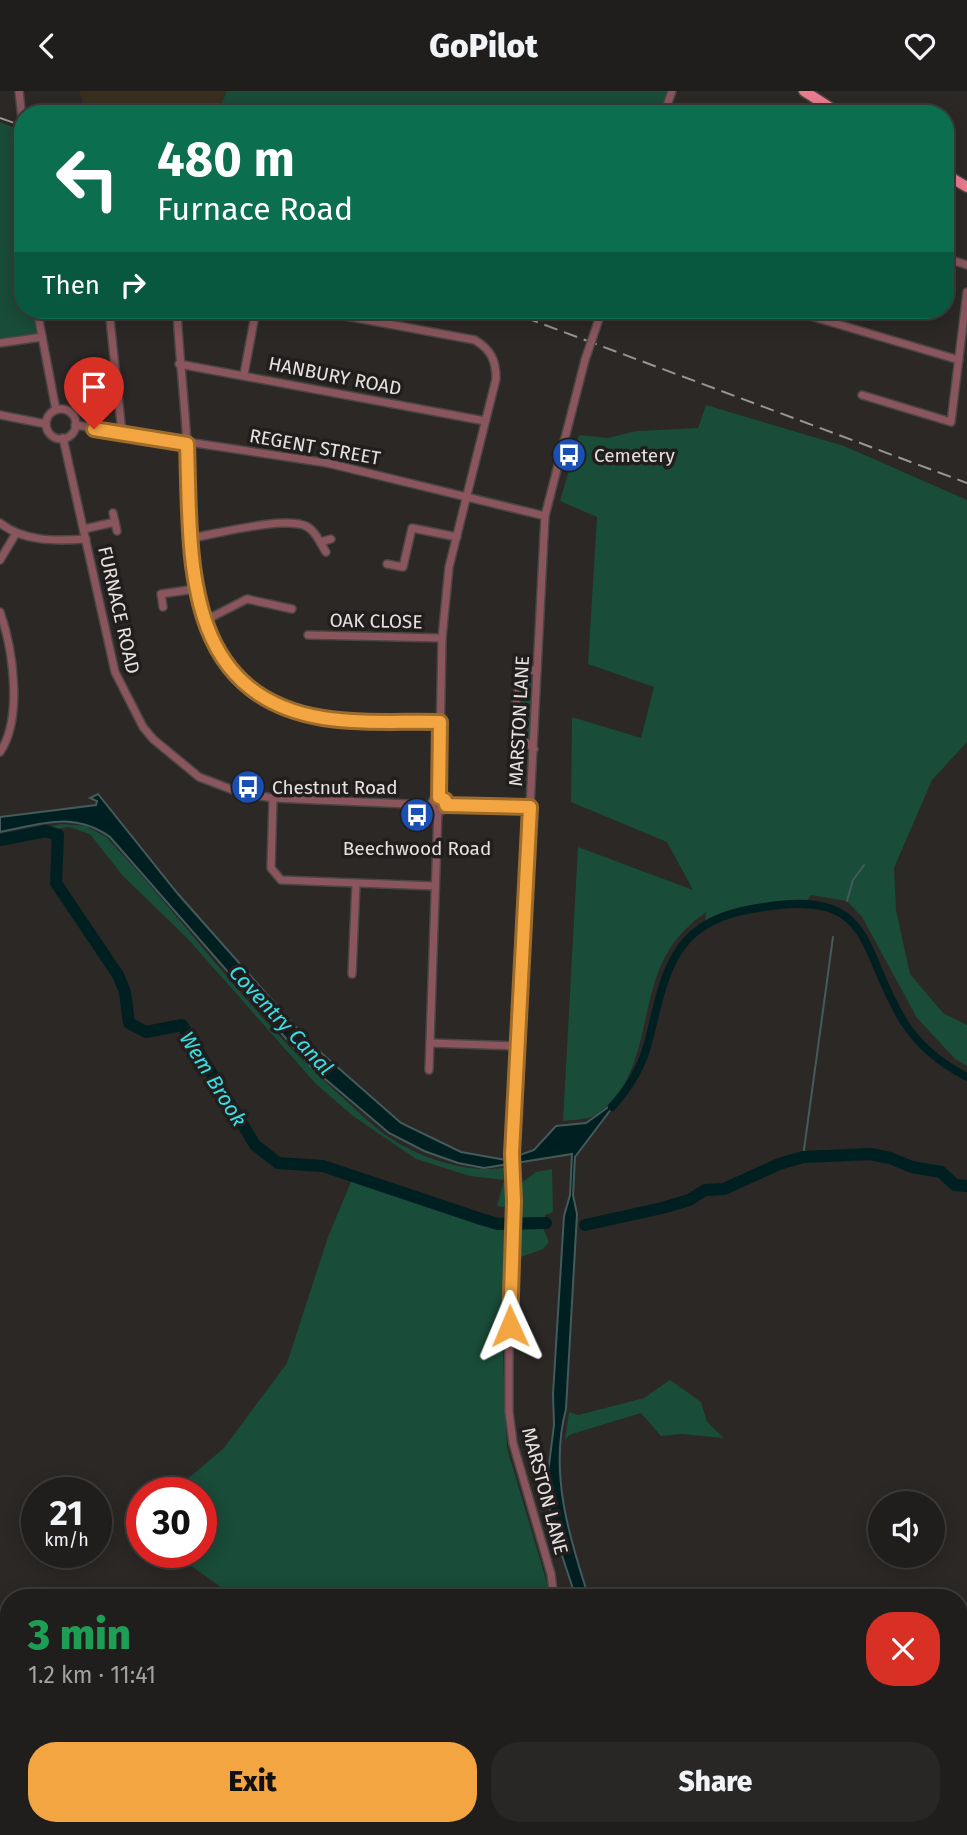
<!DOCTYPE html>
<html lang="en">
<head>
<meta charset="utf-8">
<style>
  :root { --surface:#201e1c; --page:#282725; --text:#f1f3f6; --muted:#a2a2a3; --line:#3d3c3b; --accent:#f2a541 }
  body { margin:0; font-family:"Fira Sans",sans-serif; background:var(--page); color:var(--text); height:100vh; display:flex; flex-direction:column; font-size:26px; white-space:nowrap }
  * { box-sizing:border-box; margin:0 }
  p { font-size:23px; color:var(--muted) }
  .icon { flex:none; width:38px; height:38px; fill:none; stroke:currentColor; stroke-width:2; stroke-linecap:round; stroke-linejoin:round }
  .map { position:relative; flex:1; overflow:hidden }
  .drawer { position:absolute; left:0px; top:1498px; width:968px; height:247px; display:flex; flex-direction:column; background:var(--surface); border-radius:28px 28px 0 0; box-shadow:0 4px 18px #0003,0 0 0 2px var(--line) }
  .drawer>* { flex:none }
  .banner { position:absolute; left:14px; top:14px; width:940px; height:214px; border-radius:28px; box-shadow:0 4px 18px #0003,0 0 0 2px var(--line); background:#0b6e4f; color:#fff; overflow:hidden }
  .fabs { position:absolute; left:868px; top:1400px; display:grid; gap:14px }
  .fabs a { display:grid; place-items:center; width:77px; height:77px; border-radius:50%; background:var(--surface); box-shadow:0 4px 18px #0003,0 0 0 2px var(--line); font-size:35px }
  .speed { position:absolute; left:21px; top:1386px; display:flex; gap:14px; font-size:35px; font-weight:700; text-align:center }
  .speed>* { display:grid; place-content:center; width:91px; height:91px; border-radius:50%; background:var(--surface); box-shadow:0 4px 18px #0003,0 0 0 2px var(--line); line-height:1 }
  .speed small { font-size:18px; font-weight:400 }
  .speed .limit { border:10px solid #d22; background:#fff; color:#111 }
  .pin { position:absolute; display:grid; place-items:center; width:60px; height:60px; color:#fff; margin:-72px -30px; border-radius:50% 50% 50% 0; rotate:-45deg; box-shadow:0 0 7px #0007 }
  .pin .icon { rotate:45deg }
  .me { position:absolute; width:77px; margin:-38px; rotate:359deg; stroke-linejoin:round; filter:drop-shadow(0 0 5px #0008) }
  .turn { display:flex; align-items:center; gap:24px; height:147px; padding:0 28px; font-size:32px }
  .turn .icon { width:91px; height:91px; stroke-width:2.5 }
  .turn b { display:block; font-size:49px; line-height:60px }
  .then { display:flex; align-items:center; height:66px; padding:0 28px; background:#0003; gap:14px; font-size:26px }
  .round { display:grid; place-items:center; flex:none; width:74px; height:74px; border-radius:28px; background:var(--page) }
  .summary { display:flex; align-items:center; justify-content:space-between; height:119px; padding:0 28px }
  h1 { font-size:42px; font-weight:800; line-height:52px; color:#1e9e55 }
  .action { display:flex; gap:14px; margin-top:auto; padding:14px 28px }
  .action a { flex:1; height:80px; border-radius:28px; background:var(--accent); color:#111; font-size:28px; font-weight:800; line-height:80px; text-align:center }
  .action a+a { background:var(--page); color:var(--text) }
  header { display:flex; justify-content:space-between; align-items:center; height:91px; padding:0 28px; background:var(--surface); font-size:32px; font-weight:800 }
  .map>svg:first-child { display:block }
  .industrial { fill:#352c3c }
  .education { fill:#382f1f }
  .green { fill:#194c39 }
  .water { fill:#001f20; stroke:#455a5a; stroke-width:2 }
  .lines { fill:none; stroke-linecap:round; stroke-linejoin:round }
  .stream { stroke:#455a5a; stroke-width:2 }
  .canal { stroke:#001f20; stroke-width:8 }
  .river { stroke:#001f20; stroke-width:12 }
  .minor-casing { stroke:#494644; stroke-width:10 }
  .major-casing { stroke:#494644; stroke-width:13 }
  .minor { stroke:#8a555c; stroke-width:7 }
  .major { stroke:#eb7d8f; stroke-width:10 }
  .rail { stroke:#989593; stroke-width:2; stroke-dasharray:14 7; stroke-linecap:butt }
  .minor-bridge-casing { stroke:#494644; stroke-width:10; stroke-linecap:butt }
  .minor-bridge { stroke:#8a555c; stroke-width:7 }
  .route-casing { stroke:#9d6b2a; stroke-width:18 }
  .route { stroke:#f2a541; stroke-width:12 }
  .labels { text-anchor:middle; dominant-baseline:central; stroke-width:7; stroke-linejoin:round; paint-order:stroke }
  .street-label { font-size:19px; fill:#e5e2e1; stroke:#211e1d }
  .poi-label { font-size:19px; fill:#e5e2e1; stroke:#211e1d; text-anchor:start }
  .water-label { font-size:21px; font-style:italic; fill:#38e0e6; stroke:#211e1d }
</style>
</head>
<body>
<header><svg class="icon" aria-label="back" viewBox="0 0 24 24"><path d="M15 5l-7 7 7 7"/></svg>GoPilot<svg class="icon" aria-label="heart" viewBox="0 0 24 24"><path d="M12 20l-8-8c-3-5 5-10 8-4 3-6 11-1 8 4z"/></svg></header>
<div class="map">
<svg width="967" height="1744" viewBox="0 0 967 1744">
  <rect width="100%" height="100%" fill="#2b2826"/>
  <g class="industrial">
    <polygon points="168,1736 306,1736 311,1744 163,1744"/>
    <polygon points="342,1736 416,1736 431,1744 331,1744"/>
  </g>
  <polygon class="education" points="79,0 227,0 217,23 92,23 86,21"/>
  <g class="green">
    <polygon points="227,0 670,0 662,23 217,23"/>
    <polygon points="0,31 21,39 23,219 35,219 39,245 0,250"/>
    <path d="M706,314l138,41 123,54v242l-35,38 -38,88 2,42 14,64 33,39 24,12v41l-12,-7 -38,-41 -55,-101 -15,-16 -36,-6 -4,7 -70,9 -32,15 1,-14c-15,11 -27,22 -37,38 -32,51 -18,130 -74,165 -8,5 -23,5 -32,6l15,-274 115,43 -26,-48 -96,-40 1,-85 69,21 13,-51 -66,-23 9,-147 -37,-16 19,-66 29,3 28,-7 62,-3z"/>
    <path d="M534,584l-3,68 -8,-6c-4,-22 -5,-41 4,-61z"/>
    <path d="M62,733l24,2 20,11c81,85 148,183 236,260 15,13 29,28 45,39 33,22 81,39 121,31l3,3v16l-7,21 -7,-1 7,-26 -34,-4 -54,-17 -63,-43 -37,-32 -129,-146 -65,-63 -32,-41 -21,-7 -69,10z"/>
    <polygon points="552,1078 553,1121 545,1124 544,1139 549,1151 543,1158 518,1167 521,1092 536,1081"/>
    <polygon points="353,1086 481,1128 498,1132 505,1131 502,1239 507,1357 549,1499 526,1507 236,1507 172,1461 201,1461 201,1402 171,1402 224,1357 287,1272 328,1146"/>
    <polygon points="670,1289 701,1311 707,1331 724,1347 682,1343 661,1345 641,1322 569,1344 565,1350 569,1321 578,1324 644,1307"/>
  </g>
  <g class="water">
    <path d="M98,703l80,100 132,149 91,80 60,29 45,8 28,-10 22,-24 30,-3 32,-23 -43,57 -2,38 4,19 -11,195c-17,63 3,128 23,189h-13l-25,-76 -4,-41 7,-56 -1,-31 11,-178 6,-21 2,-41 -88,14 -26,-5 -34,-12 -35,-18 -78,-66 -201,-230c-37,-26 -68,-13 -110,-5v-15l96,-12 1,-4 -7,-3z"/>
    <polygon points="531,1736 611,1736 609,1744 545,1744"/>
  </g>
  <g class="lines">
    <g class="stream">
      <polyline points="847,810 853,789 864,774"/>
      <polyline points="803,1066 833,846"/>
    </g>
    <path class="canal" d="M612,1016c14,-16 26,-33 33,-54 12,-37 15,-83 42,-113 20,-22 49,-29 77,-33 112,-18 95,43 140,115 15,24 38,42 63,55"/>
    <g class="river">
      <polyline points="0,749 46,740 58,744 56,792 118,884 125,901 129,932 146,941 182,934 255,1054 278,1072 323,1075 481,1128 498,1133 546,1132"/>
      <polyline points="585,1134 662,1117 689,1109 705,1099 724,1098 779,1073 803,1066 870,1063 890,1067 912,1076 941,1081 955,1094 967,1095"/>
    </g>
    <g class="minor-casing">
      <g id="minor">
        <polyline points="19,0 23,37"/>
        <polyline points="664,23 672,0"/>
        <polyline points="945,167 967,174"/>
        <polyline points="37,219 56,319"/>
        <polyline points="109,219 122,342"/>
        <path d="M177,219c2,46 8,91 10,137 5,91 -9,219 96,260 49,19 106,13 158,15"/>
        <path d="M313,219l162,30c16,10 21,20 21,39l-47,188 -7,71 -3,159"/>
        <polyline points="790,219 959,269"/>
        <polyline points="0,252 42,246"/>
        <polyline points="179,273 485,330"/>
        <polyline points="244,283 256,219"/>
        <polyline points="862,304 951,331 967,201"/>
        <circle cx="61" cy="333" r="15"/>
        <polyline points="0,324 46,333"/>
        <polyline points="75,334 327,372 545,425"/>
        <polyline points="63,347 115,581 143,636 153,648 199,686 241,702 273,707 431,714"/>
        <polyline points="113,422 117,440"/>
        <path d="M0,432c24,19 56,18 86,16"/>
        <polyline points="84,438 115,431"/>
        <path d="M191,447c26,-4 92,-22 115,-12 10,5 14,17 20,26"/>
        <polyline points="320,451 331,448"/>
        <polyline points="0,469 15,444"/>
        <polyline points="387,473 403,476 412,437 457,446"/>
        <polyline points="163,516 161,503 195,498"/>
        <path d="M0,521c13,37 23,106 0,140"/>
        <polyline points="204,530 247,508 292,518"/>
        <polyline points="308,544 442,547"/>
        <path d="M534,658l-17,-15c-2,-24 -3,-40 8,-61l12,-4"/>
        <circle cx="439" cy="713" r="7"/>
        <polyline points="273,707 271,777 281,789 435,795"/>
        <polyline points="446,714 530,716"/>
        <polyline points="352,883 356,793"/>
        <polyline points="430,952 519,955"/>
        <polyline points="429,979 438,720"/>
        <polyline points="554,1507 551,1483 513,1352 509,1321 509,1207 514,1110 512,1063 545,425 585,269"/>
        <polyline points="449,1744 454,1736"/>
      </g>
    </g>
    <g class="major-casing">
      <g id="major">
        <polyline points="804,0 840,23"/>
        <polyline points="945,83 967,96"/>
      </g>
    </g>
    <use href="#minor" class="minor"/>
    <use href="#major" class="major"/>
    <g class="rail">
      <polyline points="0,27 23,35"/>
      <polyline points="505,219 967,392"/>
    </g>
    <g class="minor-bridge-casing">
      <polyline id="minor-bridge" points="585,269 599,228"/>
    </g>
    <use href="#minor-bridge" class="minor-bridge"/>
  </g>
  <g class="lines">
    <g class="route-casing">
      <path id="route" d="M94,338l93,15c4,111 -7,251 136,274 38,6 79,3 117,4l-1,75 6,3 1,5 84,2 -18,347 2,47 -4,125"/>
    </g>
    <use href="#route" class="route"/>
  </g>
  <defs>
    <g id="bus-disc" transform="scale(1.75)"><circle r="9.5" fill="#1a4fb4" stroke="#211e1d"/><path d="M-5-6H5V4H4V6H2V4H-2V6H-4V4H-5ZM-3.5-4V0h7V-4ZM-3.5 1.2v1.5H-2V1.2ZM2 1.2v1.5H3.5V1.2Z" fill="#fff"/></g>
  </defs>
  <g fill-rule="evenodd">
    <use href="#bus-disc" x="569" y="364"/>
    <use href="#bus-disc" x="248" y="696"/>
    <use href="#bus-disc" x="417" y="724"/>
  </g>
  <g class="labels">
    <g class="street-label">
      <text transform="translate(335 285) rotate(11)">HANBURY ROAD</text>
      <text transform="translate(315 356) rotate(10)">REGENT STREET</text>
      <text transform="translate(119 519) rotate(77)">FURNACE ROAD</text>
      <text transform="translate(376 530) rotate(1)">OAK CLOSE</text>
      <text transform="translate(519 630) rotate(-87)">MARSTON LANE</text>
      <text transform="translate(545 1400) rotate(75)">MARSTON LANE</text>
    </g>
    <g class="poi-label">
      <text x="594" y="364">Cemetery</text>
      <text x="272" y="696">Chestnut Road</text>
      <text x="417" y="757" text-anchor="middle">Beechwood Road</text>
    </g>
    <g class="water-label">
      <text transform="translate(281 929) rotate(47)">Coventry Canal</text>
      <text transform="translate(213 988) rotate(58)">Wem Brook</text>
    </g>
  </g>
</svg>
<div class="fabs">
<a><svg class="icon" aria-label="sound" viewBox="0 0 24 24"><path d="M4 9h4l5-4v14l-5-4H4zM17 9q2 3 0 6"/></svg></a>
</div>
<div class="speed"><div>21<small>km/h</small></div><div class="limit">30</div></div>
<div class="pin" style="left:94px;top:338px;background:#d93025"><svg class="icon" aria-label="arrive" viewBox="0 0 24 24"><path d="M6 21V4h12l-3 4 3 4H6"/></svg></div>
<svg class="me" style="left:510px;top:1235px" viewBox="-20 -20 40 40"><path d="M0-17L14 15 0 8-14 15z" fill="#f2a541" stroke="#fff" stroke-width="4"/></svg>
<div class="banner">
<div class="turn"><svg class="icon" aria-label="left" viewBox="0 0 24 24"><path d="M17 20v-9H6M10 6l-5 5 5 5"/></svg><div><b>480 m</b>Furnace Road</div></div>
<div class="then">Then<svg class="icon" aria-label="right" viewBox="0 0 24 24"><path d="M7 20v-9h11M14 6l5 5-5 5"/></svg></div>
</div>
<section class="drawer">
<div class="summary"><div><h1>3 min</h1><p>1.2 km · 11:41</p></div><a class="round" style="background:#d93025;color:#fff"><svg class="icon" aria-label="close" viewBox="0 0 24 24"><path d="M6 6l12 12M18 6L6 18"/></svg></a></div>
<div class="action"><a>Exit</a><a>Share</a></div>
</section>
</div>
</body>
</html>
